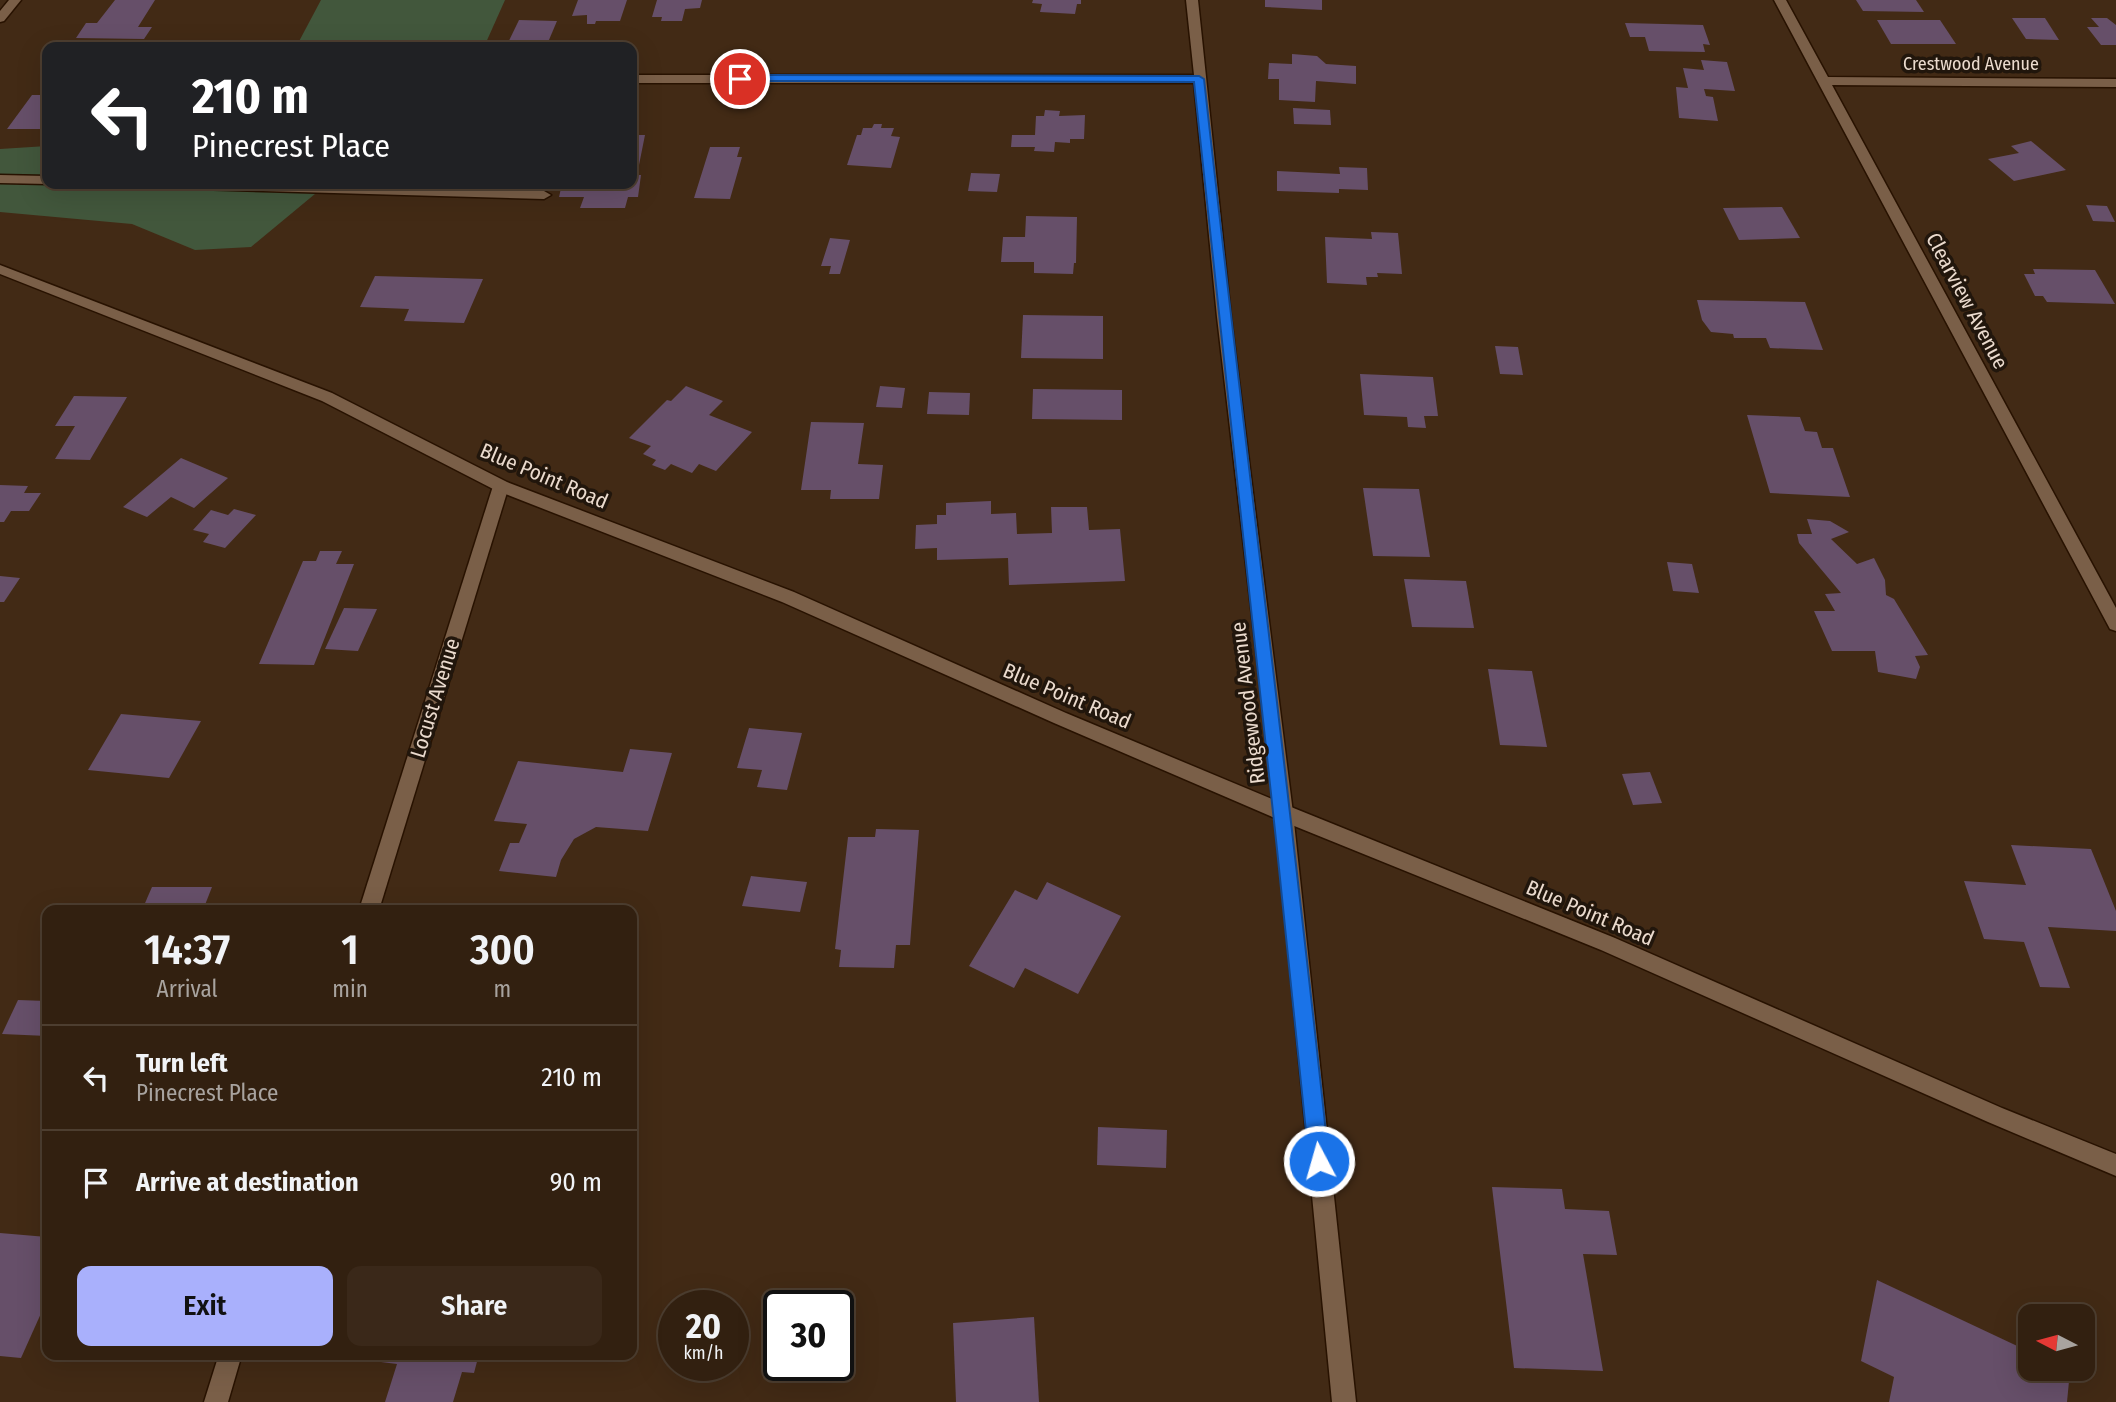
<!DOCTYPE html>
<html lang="en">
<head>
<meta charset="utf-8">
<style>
  :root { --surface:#322010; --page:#3a2819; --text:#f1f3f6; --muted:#a8a39f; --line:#4d3e30; --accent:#a9b0fc }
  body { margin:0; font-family:"Fira Sans Condensed",sans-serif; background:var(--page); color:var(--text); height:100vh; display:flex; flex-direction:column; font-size:26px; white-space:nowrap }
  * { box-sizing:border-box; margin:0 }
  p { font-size:23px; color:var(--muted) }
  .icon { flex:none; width:38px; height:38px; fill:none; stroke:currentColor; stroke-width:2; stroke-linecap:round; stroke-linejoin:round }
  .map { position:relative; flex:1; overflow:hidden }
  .side { position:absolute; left:42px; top:905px; width:595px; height:455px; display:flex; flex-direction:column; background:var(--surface); border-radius:14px; box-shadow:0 7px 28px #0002,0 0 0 2px var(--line) }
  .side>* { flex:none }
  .banner { position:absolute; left:42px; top:42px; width:595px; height:147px; border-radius:14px; box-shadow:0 7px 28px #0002,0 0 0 2px var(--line); background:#202124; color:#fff; overflow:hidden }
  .needle { width:46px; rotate:276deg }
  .fabs { position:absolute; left:2018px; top:1304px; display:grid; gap:14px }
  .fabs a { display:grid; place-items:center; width:77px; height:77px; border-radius:14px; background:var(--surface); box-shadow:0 7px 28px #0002,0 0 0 2px var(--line); font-size:35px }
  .speed { position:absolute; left:658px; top:1290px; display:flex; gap:14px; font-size:35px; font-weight:700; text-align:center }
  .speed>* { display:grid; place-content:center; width:91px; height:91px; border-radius:50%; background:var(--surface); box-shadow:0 7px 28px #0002,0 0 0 2px var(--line); line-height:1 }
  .speed small { font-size:18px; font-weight:400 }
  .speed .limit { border:4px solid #111; border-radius:10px; background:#fff; color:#111 }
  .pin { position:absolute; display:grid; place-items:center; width:60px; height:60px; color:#fff; margin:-30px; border:4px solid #fff; border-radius:50%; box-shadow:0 2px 7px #0007 }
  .me { position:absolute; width:77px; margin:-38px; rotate:354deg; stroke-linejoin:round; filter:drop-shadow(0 0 5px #0008) }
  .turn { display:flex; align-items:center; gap:24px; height:147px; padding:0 35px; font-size:32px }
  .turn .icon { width:91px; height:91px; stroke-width:2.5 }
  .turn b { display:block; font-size:49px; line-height:60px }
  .eta { display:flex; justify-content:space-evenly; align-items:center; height:119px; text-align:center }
  .eta b { font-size:42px; font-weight:600; line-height:49px }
  .cta { display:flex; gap:14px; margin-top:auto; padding:14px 35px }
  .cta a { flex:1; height:80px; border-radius:14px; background:var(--accent); color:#111; font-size:28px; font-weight:600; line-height:80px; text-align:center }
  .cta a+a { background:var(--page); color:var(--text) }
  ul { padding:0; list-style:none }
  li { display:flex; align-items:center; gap:21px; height:105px; padding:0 35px; border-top:2px solid var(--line) }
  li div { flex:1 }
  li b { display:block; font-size:26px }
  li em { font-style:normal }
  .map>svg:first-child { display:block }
  .green { fill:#42573c }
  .building { fill:#664f69 }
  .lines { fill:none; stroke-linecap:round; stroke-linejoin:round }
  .street-casing { stroke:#281200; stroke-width:3 }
  .secondary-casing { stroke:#281200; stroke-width:3 }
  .street { fill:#7a5f48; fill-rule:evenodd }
  .secondary { fill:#7a5f48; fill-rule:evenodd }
  .route { fill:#1a73e8; stroke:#114b97; stroke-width:2 }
  .labels { text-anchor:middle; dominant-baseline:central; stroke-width:7; stroke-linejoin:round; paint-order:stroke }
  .far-street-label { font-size:18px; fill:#ebdbce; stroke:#21160c }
  .street-label { font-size:21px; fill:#ebdbce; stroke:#21160c }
</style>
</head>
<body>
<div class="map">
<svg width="2116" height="1402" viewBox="0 0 2116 1402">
  <rect width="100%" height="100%" fill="#422a15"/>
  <g class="green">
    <polygon points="321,0 505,0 484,47 296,47"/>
    <polygon points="47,146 47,184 327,184 251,247 195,250 132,224 0,212 0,149"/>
  </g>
  <g class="building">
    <polygon points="115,0 155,0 138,27 152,27 144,39 76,38 86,23 97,23"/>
    <polygon points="578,0 627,0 620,21 596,21 595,24 587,24 587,15 572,16"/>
    <polygon points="657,0 702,0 700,8 685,9 682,21 661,21 662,17 652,17"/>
    <polygon points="1033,0 1081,0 1081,4 1077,4 1075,14 1040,12 1042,4 1032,3"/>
    <polygon points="1265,0 1322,0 1322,10 1265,7"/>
    <polygon points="1856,0 1916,0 1924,12 1863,11"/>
    <polygon points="2012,18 2045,18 2059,40 2026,39"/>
    <polygon points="2091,18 2107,18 2116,25 2116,45 2101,45 2087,27 2099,27"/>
    <polygon points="519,20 557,21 546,47 506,47"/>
    <polygon points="1877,20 1940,20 1956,44 1891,44"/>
    <polygon points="1625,23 1703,25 1710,45 1703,44 1705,52 1649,51 1645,37 1630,37"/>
    <polygon points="1292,54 1317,56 1326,64 1356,66 1356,84 1316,81 1315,102 1279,100 1279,79 1268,79 1269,63 1292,64"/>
    <polygon points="1701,60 1727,62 1735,91 1704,89 1706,96 1713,97 1718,121 1679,118 1676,87 1688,88 1683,68 1704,70"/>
    <polygon points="47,88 47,129 7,129 32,95 42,95"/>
    <polygon points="1293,108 1330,110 1331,125 1294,124"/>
    <polygon points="1045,110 1060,111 1059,116 1085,115 1084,139 1070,139 1070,143 1055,142 1054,152 1034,151 1035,147 1011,147 1012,135 1035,135 1036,116 1044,116"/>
    <polygon points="874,124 882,124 881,128 894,128 891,136 900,137 891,168 847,165 857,135 861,135 863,128 872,128"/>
    <polygon points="632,135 645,135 637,175 641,175 638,197 628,197 625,208 580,208 584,197 559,197 562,184 632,184"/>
    <polygon points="2031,141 2066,170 2014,181 1988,159 2019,153 2011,146"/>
    <polygon points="710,147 740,147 737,157 742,157 730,199 694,198"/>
    <polygon points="1339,167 1367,168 1368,190 1339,189 1339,193 1277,191 1277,171 1340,174"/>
    <polygon points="971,173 1000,174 997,192 968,191"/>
    <polygon points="2086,205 2107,206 2115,222 2093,221"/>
    <polygon points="1782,207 1800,238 1739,240 1723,208"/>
    <polygon points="1026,216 1077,217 1076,263 1074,263 1073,274 1034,273 1034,262 1001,262 1003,237 1025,237"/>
    <polygon points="1371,232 1398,233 1402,274 1377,273 1378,277 1366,277 1367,285 1327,283 1325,237 1372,239"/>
    <polygon points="830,238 850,240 840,274 829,274 831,266 821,266"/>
    <polygon points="2033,269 2095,270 2115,304 2047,302 2043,296 2035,296 2024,274 2035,274"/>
    <polygon points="375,276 483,279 464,323 404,321 409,309 360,307"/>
    <polygon points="1697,300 1805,302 1823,350 1770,348 1766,338 1734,338 1733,334 1711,332 1702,320"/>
    <polygon points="1023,315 1103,316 1103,359 1021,358"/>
    <polygon points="1495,346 1518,347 1523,375 1500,374"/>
    <polygon points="1360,374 1433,377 1438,416 1424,416 1426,428 1408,427 1407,417 1364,415"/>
    <polygon points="686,386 723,401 709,415 752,432 716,471 699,464 692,473 671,464 665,470 652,465 656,460 643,454 651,446 629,438 667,400 671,401"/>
    <polygon points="880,386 905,388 902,408 876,407"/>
    <polygon points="1033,389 1122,390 1122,420 1032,419"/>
    <polygon points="929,392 970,393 969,415 927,414"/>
    <polygon points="74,396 127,397 90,460 55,459 75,426 55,426"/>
    <polygon points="1747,415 1800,417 1805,431 1817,432 1822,448 1833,448 1850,497 1770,493"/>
    <polygon points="811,422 864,423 858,464 883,465 879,499 830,499 831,490 801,490"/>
    <polygon points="181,458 228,478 194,508 171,497 147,517 123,507"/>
    <polygon points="0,485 28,486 24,493 41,493 29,511 11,511 4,522 0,522"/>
    <polygon points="1363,488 1419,489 1430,557 1373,556"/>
    <polygon points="991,501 991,514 1016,513 1017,534 1052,533 1051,507 1087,507 1089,530 1120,529 1125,581 1009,585 1008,558 937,560 937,548 915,549 916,525 937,524 937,515 946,515 946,503"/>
    <polygon points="234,509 256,515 225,548 203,542 209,534 193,530 211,510 228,515"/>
    <polygon points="1807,519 1830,521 1849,532 1831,539 1857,564 1874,558 1885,580 1886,595 1894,599 1928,655 1915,656 1920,667 1916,679 1878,672 1875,651 1832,651 1814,611 1835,611 1825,594 1841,593 1799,543 1797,534 1812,534"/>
    <polygon points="320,551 342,551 336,564 354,564 314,665 259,664 303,561 316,561"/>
    <polygon points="1667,562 1692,564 1699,593 1673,591"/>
    <polygon points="0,576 20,578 4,602 0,602"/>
    <polygon points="1404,579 1466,581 1474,628 1412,627"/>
    <polygon points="344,608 377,609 358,651 325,649"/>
    <polygon points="1488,669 1532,671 1547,747 1500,745"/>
    <polygon points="121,714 201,721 169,778 88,770"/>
    <polygon points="749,728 802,733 787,790 757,787 762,770 737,768"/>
    <polygon points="630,749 672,753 648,831 596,827 574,839 561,860 556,877 499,871 510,843 519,843 527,824 494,821 518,761 623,772"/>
    <polygon points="1650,772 1662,803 1633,805 1622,774"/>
    <polygon points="876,829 919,830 910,945 896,945 894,968 839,967 841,950 835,949 848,837 875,837"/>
    <polygon points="2011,845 2091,849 2116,911 2116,931 2048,927 2070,988 2040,987 2024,942 1984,939 1964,881 2026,885"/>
    <polygon points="751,876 807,882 800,912 742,906"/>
    <polygon points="1047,882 1121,916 1078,994 1025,968 1014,988 969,966 1015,890 1037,900"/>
    <polygon points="152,887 212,887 203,910 142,910"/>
    <polygon points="18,1000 47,1001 47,1036 2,1034"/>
    <polygon points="1098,1127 1167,1130 1166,1168 1097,1165"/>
    <polygon points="1492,1187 1562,1189 1565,1209 1609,1211 1617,1255 1583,1254 1603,1371 1514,1368"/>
    <polygon points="0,1233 47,1237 47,1300 21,1358 0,1356"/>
    <polygon points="1877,1280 2030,1352 2030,1368 2064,1368 2070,1371 2067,1402 1889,1402 1894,1377 1861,1361"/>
    <polygon points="1034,1317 1039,1402 956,1402 953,1323"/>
    <polygon points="375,1354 479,1354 474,1373 462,1372 453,1402 385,1402 397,1364 373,1361"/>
  </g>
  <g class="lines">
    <g class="street-casing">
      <g id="street">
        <polygon points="9,0 21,0 4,21 0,22 0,11"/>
        <polygon points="1186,0 1198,0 1231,317 1293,813 1356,1402 1332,1402 1275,813 1217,317 1194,83 632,83 632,75 1194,75"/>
        <polygon points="1774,0 1786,0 1828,77 2116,79 2116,87 1832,85 2116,608 2116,631 2110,629"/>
        <polygon points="0,175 47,176 48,184 0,183"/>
        <polygon points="156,184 291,184 544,191 551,195 544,199 162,188"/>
        <polygon points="501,480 509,486 379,910 359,910 493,486"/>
        <polygon points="219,1354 242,1354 228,1402 204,1402"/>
      </g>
    </g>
    <g class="secondary-casing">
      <polygon id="secondary" points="0,265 332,393 507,482 794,592 1066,713 1291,807 1615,938 2002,1108 2116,1154 2116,1176 1988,1122 1601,950 1277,819 1054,723 782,602 495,490 322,401 0,274"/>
    </g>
    <use href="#street" class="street"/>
    <use href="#secondary" class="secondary"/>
  </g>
  <path class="route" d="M740,75l459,1 5,3c40,361 87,721 125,1082l-3,7 -7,3 -7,-3 -3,-7c-35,-360 -78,-719 -115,-1079l-458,-1 -2,-2z"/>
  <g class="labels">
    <g class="far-street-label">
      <text x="1971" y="64">Crestwood Avenue</text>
    </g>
    <g class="street-label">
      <text transform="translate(1967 301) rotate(62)">Clearview Avenue</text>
      <text transform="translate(544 476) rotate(23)">Blue Point Road</text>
      <text transform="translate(1067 696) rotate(23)">Blue Point Road</text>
      <text transform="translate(435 698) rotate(-73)">Locust Avenue</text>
      <text transform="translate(1248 703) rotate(-97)">Ridgewood Avenue</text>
      <text transform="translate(1590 913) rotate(23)">Blue Point Road</text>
    </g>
  </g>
</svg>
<div class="fabs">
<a><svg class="needle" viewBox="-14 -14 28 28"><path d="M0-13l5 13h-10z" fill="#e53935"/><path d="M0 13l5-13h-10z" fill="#a8a39f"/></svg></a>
</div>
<div class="speed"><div>20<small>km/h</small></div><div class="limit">30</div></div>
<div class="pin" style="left:740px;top:79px;background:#d93025"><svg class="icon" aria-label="arrive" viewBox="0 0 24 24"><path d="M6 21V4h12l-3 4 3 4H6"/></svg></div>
<svg class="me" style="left:1319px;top:1161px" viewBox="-20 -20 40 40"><circle r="17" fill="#1a73e8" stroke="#fff" stroke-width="3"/><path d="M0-11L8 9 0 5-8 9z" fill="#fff"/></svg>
<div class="banner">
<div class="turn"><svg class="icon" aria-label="left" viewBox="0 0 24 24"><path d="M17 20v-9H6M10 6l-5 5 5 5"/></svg><div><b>210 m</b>Pinecrest Place</div></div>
</div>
<section class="side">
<div class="eta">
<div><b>14:37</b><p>Arrival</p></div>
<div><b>1</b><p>min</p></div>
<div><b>300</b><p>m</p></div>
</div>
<ul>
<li><svg class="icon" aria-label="left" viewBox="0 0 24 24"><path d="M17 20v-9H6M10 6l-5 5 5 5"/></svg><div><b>Turn left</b><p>Pinecrest Place</p></div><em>210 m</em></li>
<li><svg class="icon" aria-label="arrive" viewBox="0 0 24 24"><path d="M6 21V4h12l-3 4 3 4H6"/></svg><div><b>Arrive at destination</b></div><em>90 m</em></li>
</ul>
<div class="cta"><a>Exit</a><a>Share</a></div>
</section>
</div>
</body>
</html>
